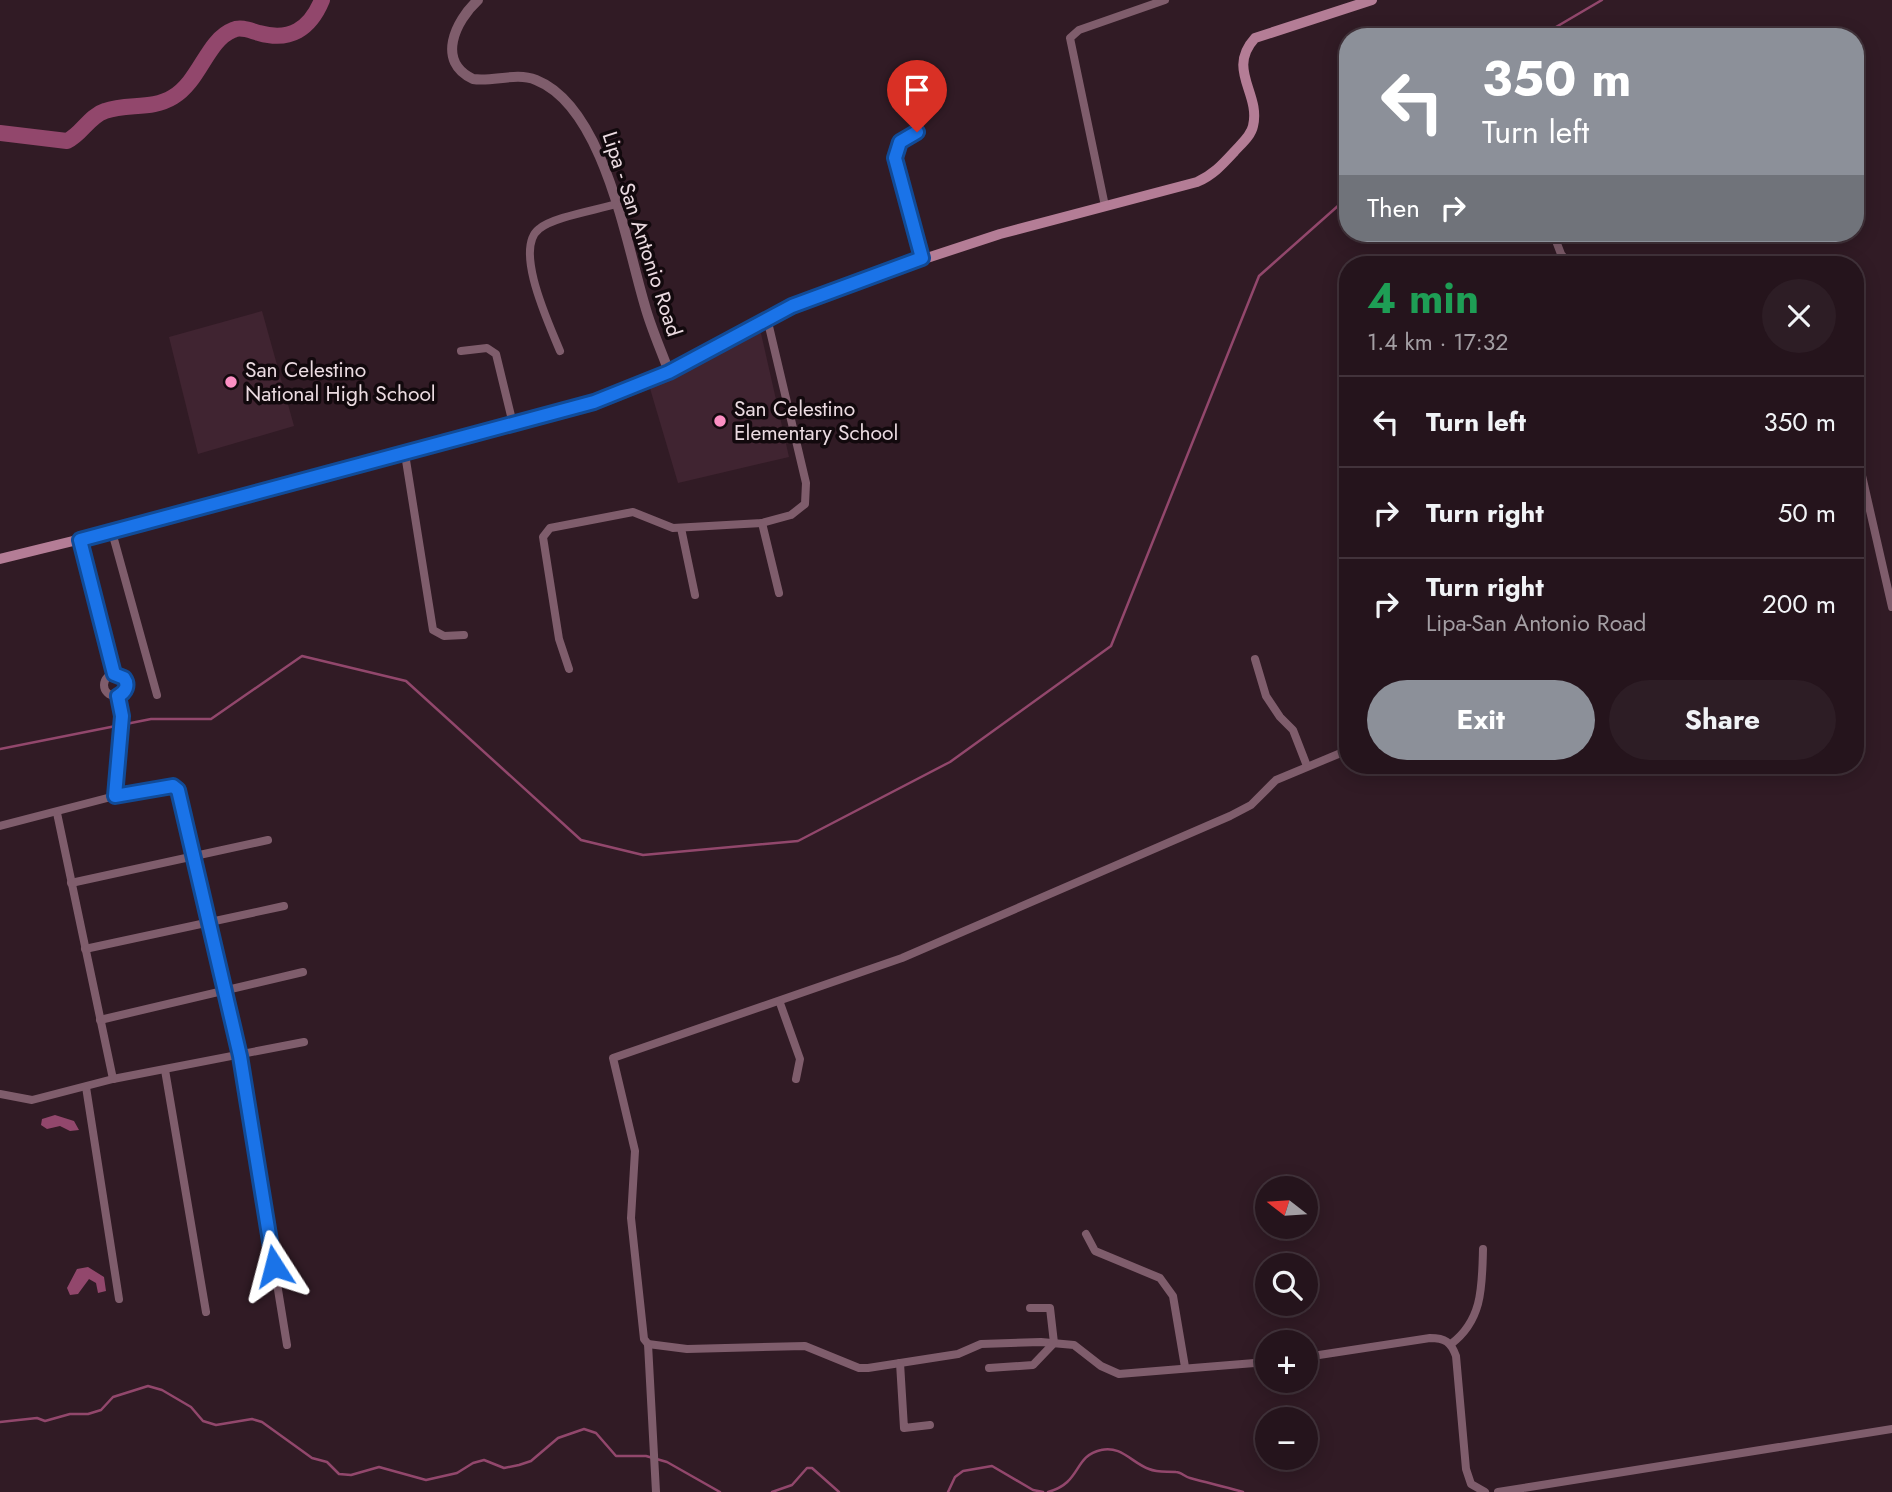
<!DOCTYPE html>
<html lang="en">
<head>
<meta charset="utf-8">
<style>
  :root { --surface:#25141c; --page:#2d1d25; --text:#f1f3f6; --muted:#a39ea3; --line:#42333b; --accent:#8c9099 }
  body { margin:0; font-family:Jost,sans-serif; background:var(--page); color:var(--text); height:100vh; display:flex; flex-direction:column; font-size:26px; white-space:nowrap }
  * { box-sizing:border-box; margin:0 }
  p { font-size:23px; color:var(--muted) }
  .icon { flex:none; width:38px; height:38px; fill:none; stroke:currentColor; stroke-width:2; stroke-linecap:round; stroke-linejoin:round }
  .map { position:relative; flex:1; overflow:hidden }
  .sheet { position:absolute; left:1339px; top:256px; width:525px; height:518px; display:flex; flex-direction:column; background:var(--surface); border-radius:28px; box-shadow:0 4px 18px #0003,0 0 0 2px var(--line) }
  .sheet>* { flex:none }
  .guide { position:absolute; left:1339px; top:28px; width:525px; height:214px; border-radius:28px; box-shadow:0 4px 18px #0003,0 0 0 2px var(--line); background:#8c9099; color:#fff; overflow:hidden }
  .needle { width:46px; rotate:287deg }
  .fabs { position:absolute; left:1255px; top:1176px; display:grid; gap:14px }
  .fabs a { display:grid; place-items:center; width:63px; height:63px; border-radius:50%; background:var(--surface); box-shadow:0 4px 18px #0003,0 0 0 2px var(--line); font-size:35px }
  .pin { position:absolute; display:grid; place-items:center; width:60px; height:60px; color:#fff; margin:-72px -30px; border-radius:50% 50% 50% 0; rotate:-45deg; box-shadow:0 0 7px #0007 }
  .pin .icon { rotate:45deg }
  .me { position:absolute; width:77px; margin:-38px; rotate:351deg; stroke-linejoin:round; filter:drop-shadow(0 0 5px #0008) }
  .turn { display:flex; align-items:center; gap:24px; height:147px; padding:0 28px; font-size:32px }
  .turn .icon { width:91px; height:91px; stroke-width:2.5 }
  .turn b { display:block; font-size:49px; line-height:60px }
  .then { display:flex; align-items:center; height:66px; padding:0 28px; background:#0003; gap:14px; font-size:26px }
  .round { display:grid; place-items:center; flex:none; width:74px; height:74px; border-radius:37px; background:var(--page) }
  .summary { display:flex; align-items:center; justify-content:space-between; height:119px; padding:0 28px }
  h1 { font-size:42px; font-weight:700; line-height:52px; color:#1e9e55 }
  .cta { display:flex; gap:14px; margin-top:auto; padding:14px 28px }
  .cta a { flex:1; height:80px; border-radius:42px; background:var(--accent); color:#fff; font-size:28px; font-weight:700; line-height:80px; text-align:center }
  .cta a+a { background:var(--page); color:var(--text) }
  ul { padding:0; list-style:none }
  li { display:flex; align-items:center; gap:21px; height:91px; padding:0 28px; border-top:2px solid var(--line) }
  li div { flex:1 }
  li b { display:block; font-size:26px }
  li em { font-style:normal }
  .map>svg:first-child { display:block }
  .built { fill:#402431 }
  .water { fill:#92476c }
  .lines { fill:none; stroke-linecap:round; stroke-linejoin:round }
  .stream { stroke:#92476c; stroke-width:2.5 }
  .river { stroke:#92476c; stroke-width:16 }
  .minor { stroke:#7f5d6c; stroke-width:8 }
  .tertiary { stroke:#7f5d6c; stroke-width:10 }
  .secondary { stroke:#b47d96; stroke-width:10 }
  .route-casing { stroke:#114b97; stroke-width:18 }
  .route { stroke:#1a73e8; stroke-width:12 }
  .poi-dot { fill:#fc8fc3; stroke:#12090d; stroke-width:2.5 }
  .labels { text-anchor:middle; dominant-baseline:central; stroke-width:7; stroke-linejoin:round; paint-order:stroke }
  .street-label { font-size:21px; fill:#ebdbe1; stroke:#12090d }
  .poi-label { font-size:21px; fill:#ebdbe1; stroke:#12090d; text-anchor:start }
</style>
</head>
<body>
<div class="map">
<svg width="1892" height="1492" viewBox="0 0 1892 1492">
  <rect width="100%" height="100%" fill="#311b25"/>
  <g class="built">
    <polygon points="262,311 294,426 198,454 169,337"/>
    <polygon points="760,329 789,457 678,483 649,385"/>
  </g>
  <g class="water">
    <polygon points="55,1115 74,1121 79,1130 70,1131 60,1126 47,1129 41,1125 42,1119"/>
    <polygon points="88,1267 104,1277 106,1291 98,1293 96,1283 89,1279 78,1294 70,1295 67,1288 77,1269"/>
  </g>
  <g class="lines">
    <g class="stream">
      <polyline points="1539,37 1602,0"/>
      <polyline points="0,749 151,719 211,719 302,656 406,681 581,840 643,855 798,841 950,762 1111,646 1259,276 1348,197"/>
      <polyline points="0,1422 37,1418 45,1421 70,1414 88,1414 101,1410 113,1397 148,1386 162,1390 191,1407 203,1421 216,1425 252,1419 262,1422 312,1458 327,1462 339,1474 351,1475 379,1467 426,1480 457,1473 473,1463 484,1460 504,1468 519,1465 531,1461 558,1438 584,1429 596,1433 616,1456 646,1456 667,1462 720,1492"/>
      <polyline points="772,1492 792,1485 807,1468 812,1468 839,1492"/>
      <polyline points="948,1492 955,1477 963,1471 992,1466 1033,1490 1043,1492"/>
      <path d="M1048,1492c34,-9 25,-36 53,-42 20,-5 31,13 48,19 9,4 18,2 27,3 5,0 9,5 14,6 18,5 36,9 53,14"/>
    </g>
    <path class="river" d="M0,133l67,8c15,-7 22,-25 38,-30 22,-8 47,-1 68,-14 27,-16 34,-57 60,-67 8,-4 18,1 26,3 31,9 51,-4 63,-33"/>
    <g class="minor">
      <polyline points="915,106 920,130 900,142 895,158 922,258"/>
      <polyline points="1105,206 1070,38 1079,30 1165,0"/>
      <polyline points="1553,233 1561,254 1569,264"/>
      <polyline points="461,351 487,348 496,354 513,424"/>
      <path d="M560,351c-10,-25 -47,-102 -21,-122 14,-12 58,-19 77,-25"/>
      <polyline points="1855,445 1892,607"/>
      <polyline points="405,454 433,630 444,636 464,635"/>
      <polyline points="762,523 779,593"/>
      <polyline points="681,528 695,595"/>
      <polyline points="112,532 157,695"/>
      <polyline points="80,540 114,674"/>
      <polyline points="1255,659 1266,696 1280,717 1293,730 1307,766"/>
      <polyline points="569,669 559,639 543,537 550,528 633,512 673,528 762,523 791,515 805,504 806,483 767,318"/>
      <circle cx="115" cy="685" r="11"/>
      <polyline points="115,796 122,716 118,696"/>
      <polyline points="57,813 113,1079"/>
      <polyline points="0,826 115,796 173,786 178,790 240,1056 287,1345"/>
      <polyline points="71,883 268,840"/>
      <polyline points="85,949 284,906"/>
      <polyline points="780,1003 800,1059 796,1079"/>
      <polyline points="100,1020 303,972"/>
      <polyline points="165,1070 206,1312"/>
      <polyline points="86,1087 119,1299"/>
      <polyline points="0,1094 32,1100 113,1079 304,1042"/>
      <polyline points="1086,1234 1095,1251 1160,1278 1173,1296 1185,1367"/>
      <polyline points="648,1344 687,1349 805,1346 859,1368 868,1368 958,1354 981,1344 1041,1342 1074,1345 1101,1366 1119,1374 1267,1362"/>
      <path d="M1451,1344c32,-24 31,-58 32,-95"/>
      <path d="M1306,1357l124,-19c15,0 21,4 26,18l10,113 5,15 14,8"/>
      <polyline points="900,1363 904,1428 930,1425"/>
      <polyline points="989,1368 1033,1365 1054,1343 1050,1308 1030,1308"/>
      <polyline points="656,1492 648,1344 644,1339 631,1218 635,1151 613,1058 902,958 1230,816 1251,805 1276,780 1348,750"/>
      <polyline points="1498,1492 1892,1429"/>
    </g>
    <path class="tertiary" d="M478,0c-23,21 -42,62 -5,79 21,3 43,-7 63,1 68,27 90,163 109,226 6,22 16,44 24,66"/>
    <path class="secondary" d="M0,559l167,-41 427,-115 75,-31 109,-59 76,-31 146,-48 197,-52c16,-7 25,-17 37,-30 7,-8 17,-16 19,-26 8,-33 -27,-56 2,-88l117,-38"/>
  </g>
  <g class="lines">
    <g class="route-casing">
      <path id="route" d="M274,1266l-34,-210 -62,-266 -5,-4 -58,10 7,-80 -4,-20c8,-4 11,-11 6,-18l-10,-4 -34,-134 514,-138 75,-30 123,-66 130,-48 -27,-100 5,-16 17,-10"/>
    </g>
    <use href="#route" class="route"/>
  </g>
  <g class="poi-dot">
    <circle cx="231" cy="382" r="7"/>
    <circle cx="720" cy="421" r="7"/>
  </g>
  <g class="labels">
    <g class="street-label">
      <text transform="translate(642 234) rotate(72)">Lipa - San Antonio Road</text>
    </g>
    <g class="poi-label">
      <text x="245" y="370">San Celestino<tspan x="245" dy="24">National High School</tspan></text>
      <text x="734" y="409">San Celestino<tspan x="734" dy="24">Elementary School</tspan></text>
    </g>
  </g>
</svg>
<div class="fabs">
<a><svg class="needle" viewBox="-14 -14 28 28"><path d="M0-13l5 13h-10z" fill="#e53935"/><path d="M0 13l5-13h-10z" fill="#a39ea3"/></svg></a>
<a><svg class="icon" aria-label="search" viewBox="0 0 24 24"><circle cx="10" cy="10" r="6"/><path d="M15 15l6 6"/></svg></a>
<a>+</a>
<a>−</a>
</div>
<div class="pin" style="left:917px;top:132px;background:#d93025"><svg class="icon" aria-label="arrive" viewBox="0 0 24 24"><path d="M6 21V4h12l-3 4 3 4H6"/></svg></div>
<svg class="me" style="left:274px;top:1266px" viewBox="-20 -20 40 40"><path d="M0-17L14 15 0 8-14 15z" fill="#1a73e8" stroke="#fff" stroke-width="4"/></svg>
<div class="guide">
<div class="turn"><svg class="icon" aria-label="left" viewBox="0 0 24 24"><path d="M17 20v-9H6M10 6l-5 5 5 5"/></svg><div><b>350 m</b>Turn left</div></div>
<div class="then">Then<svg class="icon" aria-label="right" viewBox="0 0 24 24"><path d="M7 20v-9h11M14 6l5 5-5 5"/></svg></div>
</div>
<section class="sheet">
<div class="summary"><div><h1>4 min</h1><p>1.4 km · 17:32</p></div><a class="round"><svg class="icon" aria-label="close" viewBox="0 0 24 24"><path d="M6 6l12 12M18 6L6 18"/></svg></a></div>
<ul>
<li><svg class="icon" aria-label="left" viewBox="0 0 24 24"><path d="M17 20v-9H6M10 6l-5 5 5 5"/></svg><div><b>Turn left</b></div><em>350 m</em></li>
<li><svg class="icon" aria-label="right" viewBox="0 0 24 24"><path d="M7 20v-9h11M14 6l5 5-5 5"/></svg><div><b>Turn right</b></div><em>50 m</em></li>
<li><svg class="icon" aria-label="right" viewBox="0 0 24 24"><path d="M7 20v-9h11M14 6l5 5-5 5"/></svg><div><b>Turn right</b><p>Lipa-San Antonio Road</p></div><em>200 m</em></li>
</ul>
<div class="cta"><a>Exit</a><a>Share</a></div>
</section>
</div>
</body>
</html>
